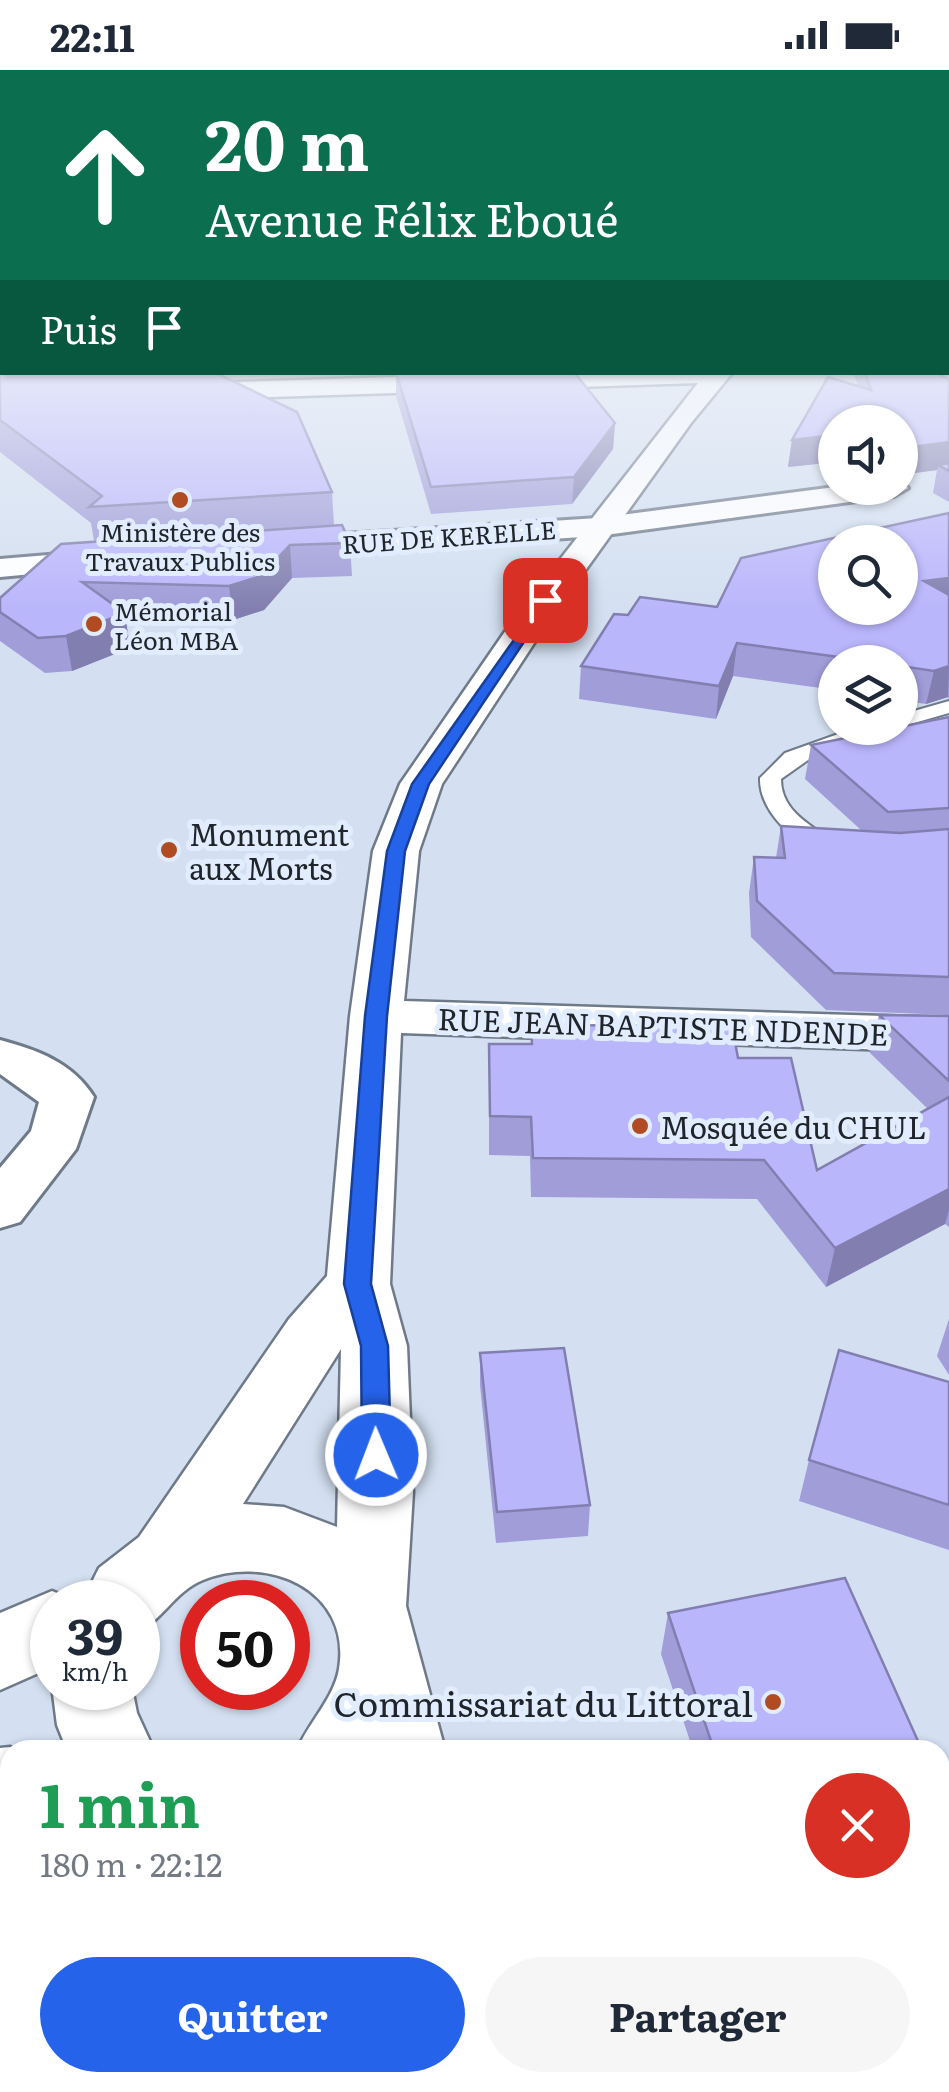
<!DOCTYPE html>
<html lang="fr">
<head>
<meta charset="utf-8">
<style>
  :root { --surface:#fff; --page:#f6f6f7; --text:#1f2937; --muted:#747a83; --accent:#2563eb }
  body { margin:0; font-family:Literata,serif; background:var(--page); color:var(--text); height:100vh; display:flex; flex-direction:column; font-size:38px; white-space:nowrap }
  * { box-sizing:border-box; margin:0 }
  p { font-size:32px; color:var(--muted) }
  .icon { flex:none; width:55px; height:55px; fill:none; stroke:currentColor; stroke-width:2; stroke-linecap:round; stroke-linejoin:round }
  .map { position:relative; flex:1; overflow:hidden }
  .sheet { position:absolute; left:0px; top:1670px; width:950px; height:352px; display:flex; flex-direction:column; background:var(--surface); border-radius:30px 30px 0 0; box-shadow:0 2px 8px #0004 }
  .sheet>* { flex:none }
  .top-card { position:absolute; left:0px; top:0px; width:950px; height:305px; box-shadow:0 2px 8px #0004; background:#0b6e4f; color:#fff; overflow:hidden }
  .fabs { position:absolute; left:818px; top:335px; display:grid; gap:20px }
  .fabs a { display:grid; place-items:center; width:100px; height:100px; border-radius:50%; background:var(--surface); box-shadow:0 2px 8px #0004; font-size:50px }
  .speed { position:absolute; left:30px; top:1510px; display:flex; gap:20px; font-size:50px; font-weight:700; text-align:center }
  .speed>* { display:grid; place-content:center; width:130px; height:130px; border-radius:50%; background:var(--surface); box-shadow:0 2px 8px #0004; line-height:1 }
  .speed small { font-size:25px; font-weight:400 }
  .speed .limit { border:15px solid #d22; background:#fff; color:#111 }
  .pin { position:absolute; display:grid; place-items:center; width:85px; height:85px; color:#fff; margin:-42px; border-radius:20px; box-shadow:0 5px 15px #0006 }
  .me { position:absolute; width:110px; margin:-55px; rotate:359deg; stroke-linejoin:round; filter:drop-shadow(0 0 8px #0008) }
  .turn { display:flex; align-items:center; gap:35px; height:210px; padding:0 40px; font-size:45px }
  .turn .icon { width:130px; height:130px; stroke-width:2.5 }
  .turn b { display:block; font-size:70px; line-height:85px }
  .then { display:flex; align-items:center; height:95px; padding:0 40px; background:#0003; gap:20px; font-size:38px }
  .round { display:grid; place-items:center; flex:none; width:105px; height:105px; border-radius:52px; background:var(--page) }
  .summary { display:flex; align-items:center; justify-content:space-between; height:170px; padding:0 40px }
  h1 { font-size:60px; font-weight:700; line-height:75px; color:#1e9e55 }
  .primary-button { display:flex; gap:20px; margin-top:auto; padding:20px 40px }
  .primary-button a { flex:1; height:115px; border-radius:60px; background:var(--accent); color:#fff; font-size:40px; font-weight:700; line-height:115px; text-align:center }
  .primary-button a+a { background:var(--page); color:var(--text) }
  .status { display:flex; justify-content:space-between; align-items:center; height:70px; padding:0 50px; background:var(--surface); direction:ltr }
  .status svg { height:28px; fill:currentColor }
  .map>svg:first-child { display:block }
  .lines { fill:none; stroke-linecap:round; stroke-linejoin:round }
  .lane-casing { stroke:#6f7a89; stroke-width:4 }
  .street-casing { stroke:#6f7a89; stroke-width:6 }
  .secondary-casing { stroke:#6f7a89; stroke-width:5 }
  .lane { fill:#fff; fill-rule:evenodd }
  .street { fill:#fff; fill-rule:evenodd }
  .secondary { fill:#fff; fill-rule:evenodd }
  .wall { fill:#a09dd9 }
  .shaded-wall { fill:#827fb0 }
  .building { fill:#bab6fc; stroke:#827fb0; stroke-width:2.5; fill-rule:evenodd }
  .route { fill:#2563eb; stroke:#184099; stroke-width:2.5 }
  .poi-dot { fill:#b14b21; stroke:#e1edfe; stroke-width:4 }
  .labels { text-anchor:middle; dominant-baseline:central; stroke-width:10; stroke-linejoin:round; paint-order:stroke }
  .far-poi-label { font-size:25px; fill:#20252b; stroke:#e1edfe }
  .far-street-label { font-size:25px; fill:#20252b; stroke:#e1edfe }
  .poi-label { font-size:30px; fill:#20252b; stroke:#e1edfe; text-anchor:start }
  .street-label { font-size:30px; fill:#20252b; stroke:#e1edfe }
  .near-poi-label { font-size:35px; fill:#20252b; stroke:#e1edfe; text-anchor:end }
</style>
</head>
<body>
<div class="status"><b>22:11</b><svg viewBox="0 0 49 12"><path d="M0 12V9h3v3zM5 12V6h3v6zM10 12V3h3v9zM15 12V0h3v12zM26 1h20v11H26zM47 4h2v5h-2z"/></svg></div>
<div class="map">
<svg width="949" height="2022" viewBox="0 0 949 2022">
  <rect width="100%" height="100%" fill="#d4e0f1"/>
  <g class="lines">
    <g class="lane-casing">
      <g id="lane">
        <polygon points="949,631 949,643 900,657 900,645"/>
        <path d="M855,658h32l-69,25 -37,26c0,35 34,46 54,66l-11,7c-30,-8 -65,-41 -64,-74l25,-25z"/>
      </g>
    </g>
    <g class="street-casing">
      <g id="street">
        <polygon points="900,411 908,418 894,426 598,466 281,486 266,477 281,468 598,448 835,417 900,418"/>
        <polygon points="108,480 119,482 124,489 119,496 0,507 0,489"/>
        <path d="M0,970c37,10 72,22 94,57l-18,52 -56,73 -20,6v-60l31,-37 8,-29 -39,-28z"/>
      </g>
    </g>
    <g class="secondary-casing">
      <g id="secondary">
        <path d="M560,302h173l-42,51 -147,205 -102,156 -23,67 -15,150 545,17v34l-548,-19 -11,251 17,62 6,146 -7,114 39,144h-148c12,-28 37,-52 42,-81 13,-80 -72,-115 -136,-89 -28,11 -43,43 -65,51v-29h-56l17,-34 40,-31 150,-218 38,-43 23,-260 23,-165 27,-67 115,-167 183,-234 -520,17 -13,-8 13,-8zM341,1279l-4,178 -53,-20 -41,-3z"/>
        <polygon points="52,1521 80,1532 52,1532 52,1597 0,1620 0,1543"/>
        <polygon points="52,1616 132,1618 137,1643 154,1680 67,1680 57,1655"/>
        <polygon points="10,1677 16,1680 10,1680 10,1763 0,1764 0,1678"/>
        <polygon points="407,2012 552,2012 555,2022 411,2022"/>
      </g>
    </g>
    <use href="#lane" class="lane"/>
    <use href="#street" class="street"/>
    <use href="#secondary" class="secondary"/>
  </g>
  <g class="wall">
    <rect x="0" y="257" width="2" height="34"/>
    <polygon points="948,257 949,257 949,432 933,423 937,400 900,405 900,352 835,352 835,392 788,397 792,370 858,316 853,302 948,302"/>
    <polygon points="389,302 574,302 615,353 613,379 572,434 431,444 396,326 396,303"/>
    <polygon points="0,350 332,422 334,456 350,473 352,506 292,508 264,540 233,550 125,547 130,578 72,601 45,603 0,571 0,528 94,471 91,453 0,382"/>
    <polygon points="949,443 949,630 948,627 926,634 900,630 900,592 835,592 835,620 733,606 716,649 579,629 581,596 628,545 717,537"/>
    <polygon points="949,647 949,945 826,940 751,867 749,823 754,787 776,788 781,756 861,760 805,709 811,675"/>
    <polygon points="879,945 949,946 949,1157 945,1154 826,1217 757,1129 531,1127 530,1086 489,1085 489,974 531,974 531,955 738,988 817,1100 928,1039 870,983"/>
    <polygon points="949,1249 949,1305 937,1286"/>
    <polygon points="480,1283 590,1435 588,1466 496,1473 480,1315"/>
    <polygon points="949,1312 949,1480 799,1431 809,1390"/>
    <polygon points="668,1543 922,1680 693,1680 661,1584"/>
    <polygon points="766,2012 940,2012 949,2022 769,2022"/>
  </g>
  <g class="shaded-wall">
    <polygon points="615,353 613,379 572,434 574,407"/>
    <polygon points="835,365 835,392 788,397 792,370"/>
    <polygon points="949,372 949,398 938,395 937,400 900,405 905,378"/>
    <polygon points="290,475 292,508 264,540 233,550 229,516"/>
    <polygon points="949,508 949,538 924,511"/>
    <polygon points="125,543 130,578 72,601 66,566"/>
    <polygon points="737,573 733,606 716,649 719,616"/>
    <polygon points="949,596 948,627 926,634 934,601"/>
    <polygon points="949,1119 949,1140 945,1154 826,1217 835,1178"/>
  </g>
  <g class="building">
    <rect x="0" y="257" width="2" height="14"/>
    <rect x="948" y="257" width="1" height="35"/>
    <polygon points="0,302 214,302 297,342 332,422 89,437 102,426 0,350"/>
    <polygon points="396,302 574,302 615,353 574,407 431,417"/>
    <polygon points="865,302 935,302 949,310 949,372 905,378 900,375 900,352 835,352 835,365 792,370 828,307 871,320"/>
    <polygon points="949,393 949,401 938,395"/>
    <path d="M949,443v65l-25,3 25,14v71l-15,5 -34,-5v-4h-25l-138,-19 -18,43 -138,-20 33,-52 14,1 12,-18 77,10 24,-49zM835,472h65v66h-65z"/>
    <polygon points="342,455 350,473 290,475 261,506 229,516 82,512 125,543 66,566 38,568 0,542 0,528 61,474"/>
    <polygon points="949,647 949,738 888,742 811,675"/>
    <polygon points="781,756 900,763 949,759 949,907 834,903 757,831 754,787 785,788"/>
    <polygon points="879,945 949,946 949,1011"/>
    <polygon points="531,955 732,956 738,988 791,988 817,1100 949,1027 949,1119 835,1178 764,1090 533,1088 531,1047 490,1046 489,974 532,974"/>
    <polygon points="564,1278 590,1435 497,1442 480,1283"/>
    <polygon points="839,1280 949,1312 949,1435 809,1390"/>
    <polygon points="845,1508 922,1680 714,1680 668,1543"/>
    <polygon points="940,1721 949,1741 949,2022 791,2022 788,2012 940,2012"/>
    <polygon points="0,1997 10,2002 10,2012 29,2012 46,2022 0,2022"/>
  </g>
  <linearGradient id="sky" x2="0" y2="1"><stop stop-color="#62c0e2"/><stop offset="0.48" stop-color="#ecf1f9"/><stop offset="1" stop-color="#ecf1f9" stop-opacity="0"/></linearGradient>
  <rect width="949" height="540" fill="url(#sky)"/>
  <polygon class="route" points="545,526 552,530 429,714 405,781 387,946 371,1214 388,1276 391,1385 387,1394 376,1398 366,1394 362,1385 361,1276 344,1214 365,946 387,781 412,714"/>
  <g class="poi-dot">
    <circle cx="180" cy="430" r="10"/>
    <circle cx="94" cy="554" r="10"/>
    <circle cx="169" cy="780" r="10"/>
    <circle cx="640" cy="1056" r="10"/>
    <circle cx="773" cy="1632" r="10"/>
  </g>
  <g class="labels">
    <g class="far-poi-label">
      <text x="180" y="461">Ministère des<tspan x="180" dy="29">Travaux Publics</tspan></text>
      <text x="114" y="540" text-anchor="start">Mémorial<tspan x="114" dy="29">Léon MBA</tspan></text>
    </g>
    <g class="far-street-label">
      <text transform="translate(449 466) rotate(-4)">RUE DE KERELLE</text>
    </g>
    <g class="poi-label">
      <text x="189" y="763">Monument<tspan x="189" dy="34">aux Morts</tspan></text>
      <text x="660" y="1056">Mosquée du CHUL</text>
    </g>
    <g class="street-label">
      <text transform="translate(663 955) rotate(2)">RUE JEAN BAPTISTE NDENDE</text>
    </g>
    <g class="near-poi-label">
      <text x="753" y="1632">Commissariat du Littoral</text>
    </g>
  </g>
</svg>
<div class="fabs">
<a><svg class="icon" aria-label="sound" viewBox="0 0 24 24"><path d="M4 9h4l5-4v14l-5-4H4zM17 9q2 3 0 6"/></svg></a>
<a><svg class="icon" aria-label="search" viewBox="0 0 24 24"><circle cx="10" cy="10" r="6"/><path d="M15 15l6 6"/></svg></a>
<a><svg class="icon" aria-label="layers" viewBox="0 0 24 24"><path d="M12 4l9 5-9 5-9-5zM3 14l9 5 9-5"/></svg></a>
</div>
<div class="speed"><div>39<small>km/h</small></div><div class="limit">50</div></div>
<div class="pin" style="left:545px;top:530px;background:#d93025"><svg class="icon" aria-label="arrive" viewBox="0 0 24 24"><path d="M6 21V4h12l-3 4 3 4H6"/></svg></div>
<svg class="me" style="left:376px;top:1385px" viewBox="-20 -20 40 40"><circle r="17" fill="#2563eb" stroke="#fff" stroke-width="3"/><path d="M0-11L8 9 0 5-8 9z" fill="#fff"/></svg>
<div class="top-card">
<div class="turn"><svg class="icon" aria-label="ahead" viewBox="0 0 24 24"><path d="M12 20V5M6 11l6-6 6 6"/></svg><div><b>20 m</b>Avenue Félix Eboué</div></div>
<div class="then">Puis<svg class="icon" aria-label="arrive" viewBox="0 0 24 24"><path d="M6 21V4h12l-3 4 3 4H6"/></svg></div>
</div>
<section class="sheet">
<div class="summary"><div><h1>1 min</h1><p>180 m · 22:12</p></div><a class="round" style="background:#d93025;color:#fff"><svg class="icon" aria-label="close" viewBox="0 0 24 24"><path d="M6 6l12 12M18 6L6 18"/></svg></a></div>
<div class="primary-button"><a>Quitter</a><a>Partager</a></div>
</section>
</div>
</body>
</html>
